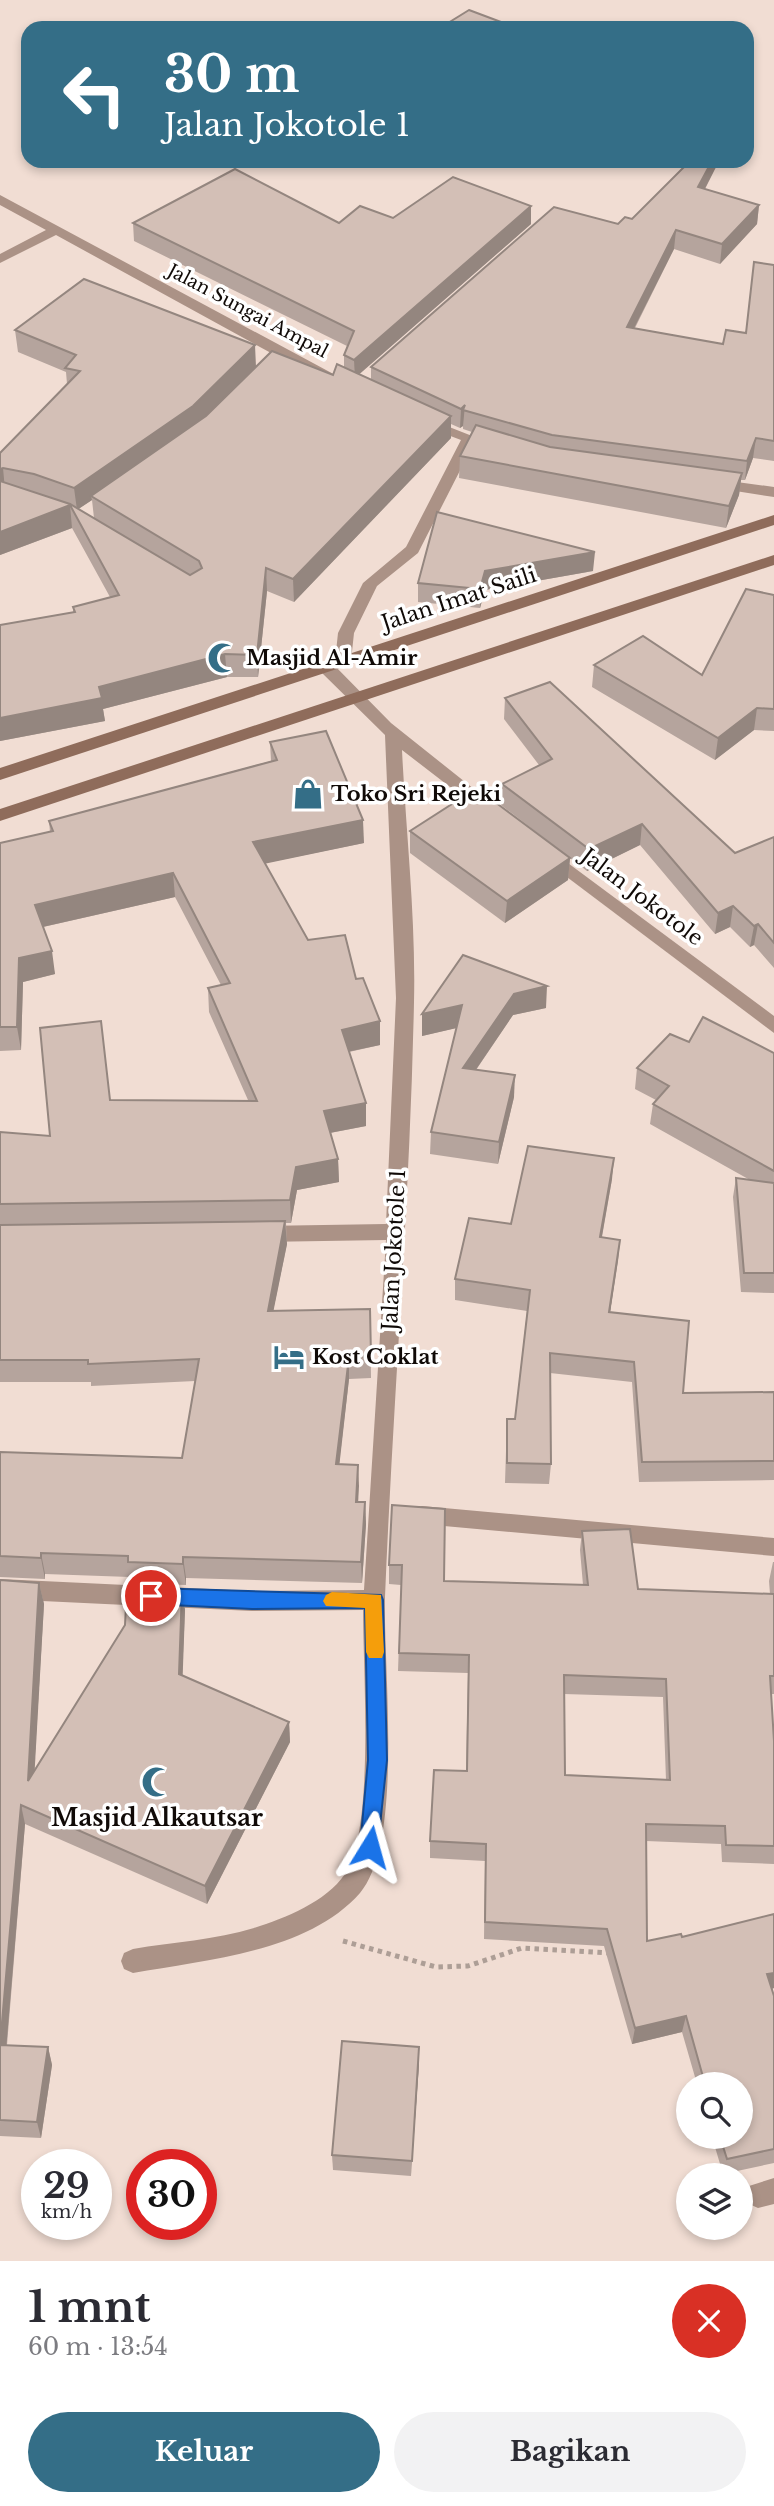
<!DOCTYPE html>
<html lang="id">
<head>
<meta charset="utf-8">
<style>
  :root { --surface:#fff; --page:#f2f2f3; --text:#2b2b33; --muted:#7c7c81; --accent:#346e87 }
  body { margin:0; font-family:"Libre Baskerville",serif; background:var(--page); color:var(--text); height:100vh; display:flex; flex-direction:column; font-size:26px; white-space:nowrap }
  * { box-sizing:border-box; margin:0 }
  p { font-size:23px; color:var(--muted) }
  .icon { flex:none; width:38px; height:38px; fill:none; stroke:currentColor; stroke-width:2; stroke-linecap:round; stroke-linejoin:round }
  .map { position:relative; height:2261px; overflow:hidden }
  .details { display:flex; flex-direction:column; background:var(--surface); flex:1 }
  .details>* { flex:none }
  .hud { position:absolute; left:21px; top:21px; width:733px; height:147px; border-radius:21px; box-shadow:0 4px 10px #0003; background:#346e87; color:#fff; overflow:hidden }
  .controls { position:absolute; left:676px; top:2072px; display:grid; gap:14px }
  .controls a { display:grid; place-items:center; width:77px; height:77px; border-radius:50%; background:var(--surface); box-shadow:0 4px 10px #0003; font-size:35px }
  .speed { position:absolute; left:21px; top:2149px; display:flex; gap:14px; font-size:35px; font-weight:700; text-align:center }
  .speed>* { display:grid; place-content:center; width:91px; height:91px; border-radius:50%; background:var(--surface); box-shadow:0 4px 10px #0003; line-height:1 }
  .speed small { font-size:18px; font-weight:400 }
  .speed .limit { border:10px solid #d22; background:#fff; color:#111 }
  .pin { position:absolute; display:grid; place-items:center; width:60px; height:60px; color:#fff; margin:-30px; border:4px solid #fff; border-radius:50%; box-shadow:0 2px 7px #0007 }
  .me { position:absolute; width:77px; margin:-38px; rotate:8deg; stroke-linejoin:round; filter:drop-shadow(0 0 5px #0008) }
  .turn { display:flex; align-items:center; gap:24px; height:147px; padding:0 28px; font-size:32px }
  .turn .icon { width:91px; height:91px; stroke-width:2.5 }
  .turn b { display:block; font-size:49px; line-height:60px }
  .round { display:grid; place-items:center; flex:none; width:74px; height:74px; border-radius:37px; background:var(--page) }
  .head { display:flex; align-items:center; justify-content:space-between; height:119px; padding:0 28px }
  h1 { font-size:42px; font-weight:700; line-height:52px }
  .button { display:flex; gap:14px; margin-top:auto; padding:14px 28px }
  .button a { flex:1; height:80px; border-radius:42px; background:var(--accent); color:#fff; font-size:28px; font-weight:700; line-height:80px; text-align:center }
  .button a+a { background:var(--page); color:var(--text) }
  .map>svg:first-child { display:block }
  .lines { fill:none; stroke-linecap:round; stroke-linejoin:round }
  .path { stroke:#ad9e96; stroke-width:5; stroke-dasharray:4.5 4.5; stroke-linecap:butt }
  .minor { fill:#ab9286; fill-rule:evenodd }
  .secondary { fill:#8f6c5b; fill-rule:evenodd }
  .wall { fill:#b5a49d; fill-rule:evenodd }
  .shaded-wall { fill:#94867f }
  .building { fill:#d3bfb6; stroke:#94867f; stroke-width:2; fill-rule:evenodd }
  .route { fill:#1a73e8; stroke:#114b97; stroke-width:2 }
  .slow { fill:#f59e0b }
  .labels { text-anchor:middle; dominant-baseline:central; stroke-width:7; stroke-linejoin:round; paint-order:stroke }
  .far-street-label { font-size:18px; fill:#100a07; stroke:#fff }
  .street-label { font-size:21px; fill:#100a07; stroke:#fff }
  .poi-label { font-size:21px; font-weight:bold; fill:#100a07; stroke:#fff; text-anchor:start }
  .near-poi-label { font-size:24px; font-weight:bold; fill:#100a07; stroke:#fff }
</style>
</head>
<body>
<div class="map">
<svg width="774" height="2261" viewBox="0 0 774 2261">
  <rect width="100%" height="100%" fill="#f1ddd3"/>
  <g class="lines">
    <polyline class="path" points="343,1941 436,1967 468,1966 522,1948 609,1953"/>
    <g class="minor">
      <polygon points="0,195 339,377 337,380 327,380 271,353 56,235 0,263 0,254 46,230 0,205"/>
      <polygon points="429,419 500,447 492,452 473,445 418,553 377,586 354,633 351,661 343,666 337,665 335,661 338,633 363,583 406,547 461,440 424,426 422,423"/>
      <polygon points="715,479 774,487 774,497 710,487 707,484"/>
      <path d="M326,662l6,1 59,60 113,90 -3,4h-12l-87,-67c4,84 14,169 12,252 -4,199 -21,397 -29,595 -2,70 19,244 -25,296 -52,59 -154,67 -227,80l-9,-4 -3,-8 3,-8 9,-4c39,-7 83,-9 121,-21 31,-10 72,-26 91,-54 30,-43 18,-206 18,-264l-111,1 -252,-12v-20l252,12 112,-1 22,-350 -125,2 -7,-2 -3,-6 3,-6 7,-2 125,-2 10,-226 -11,-263 -65,-64 -2,-4z"/>
      <polygon points="549,849 774,1016 774,1033 543,859 540,855"/>
      <polygon points="422,1506 774,1538 774,1556 422,1524 414,1522 411,1515 414,1508"/>
      <polygon points="774,2178 774,2204 758,2208 749,2204 745,2195 749,2186"/>
    </g>
    <g class="secondary">
      <polygon points="774,515 774,525 0,780 0,768"/>
      <polygon points="774,555 774,565 0,821 0,809"/>
    </g>
  </g>
  <g class="wall">
    <path d="M690,161h29l-14,28 54,16 -2,19 -37,40 -46,-15 -39,79 88,16 23,-11 28,-68v196l-21,-3 -8,22h-4l-2,15 -13,33 -267,-50 1,-22 12,-24 -9,-3v-3l-3,2 -9,-4v14l-157,164 -27,-11 -9,86h-31l-124,32 2,12 -105,20v-116l73,-13v-5l37,-10 -38,-69 -72,27v-102l67,-69 -1,-12 -48,-20 -3,-22 241,37 77,8 11,-8v-12l3,-9 -213,-105 -1,-18h206l192,-17v18l-172,150 12,5v-12l247,-143 14,-5zM92,500l2,18 -16,-9z"/>
    <polygon points="593,571 485,590 480,608 418,602 418,583"/>
    <polygon points="774,595 774,731 754,730 715,760 592,687 594,665 702,675"/>
    <polygon points="505,698 735,853 774,837 774,968 754,945 750,947 730,927 715,934 640,845 587,871 501,805 502,784 539,765 504,719"/>
    <polygon points="270,742 364,843 265,863 308,940 356,979 380,1021 380,1045 349,1052 366,1126 330,1133 338,1159 339,1182 297,1190 291,1223 286,1223 287,1244 273,1311 370,1309 371,1378 349,1379 339,1464 358,1465 358,1502 365,1502 366,1524 362,1583 186,1578 186,1585 131,1583 130,1577 45,1574 45,1579 0,1577 0,1452 182,1458 195,1381 91,1386 91,1382 0,1382 0,1132 50,1136 110,1100 248,1100 209,1012 208,988 221,985 175,897 43,927 55,974 23,982 21,1050 0,1051 0,843 50,832 49,821 271,761"/>
    <polygon points="410,831 570,858 568,880 505,923 410,853"/>
    <polygon points="546,1008 513,1015 476,1070 514,1097 498,1164 430,1154 431,1132 456,1028 422,1036 422,1014"/>
    <polygon points="689,1042 774,1053 774,1293 741,1292 733,1197 736,1178 750,1180 650,1124 653,1104 656,1100 635,1089 637,1068"/>
    <polygon points="612,1179 602,1237 620,1240 610,1312 683,1393 774,1392 774,1480 639,1482 632,1382 550,1373 551,1464 549,1484 505,1483 507,1419 515,1419 527,1311 455,1300 455,1279 511,1224"/>
    <path d="M392,1505l52,76 139,4 -3,-35 2,-19 56,58 132,5 -1,-13 4,-19h1v132h-3l3,47v123l-52,-2 -1,-18 -75,-3 1,100 35,-4 92,-23v74l-2,1 2,7v167l-51,11 -11,-37h28v-53h-43l-15,-52 -50,12 -28,-98 -120,-7 1,-78 -55,-3v-17l36,-70 2,-98 -70,-2 3,-86 -12,-1v-19zM564,1694l99,3 3,83 -101,-5z"/>
    <polygon points="0,1580 39,1583 44,1604 34,1771 182,1590 185,1610 182,1676 289,1722 290,1742 207,1904 25,1824 7,2045 48,2047 52,2065 41,2138 0,2136"/>
    <polygon points="419,2064 411,2176 333,2170 332,2155"/>
  </g>
  <g class="shaded-wall">
    <polygon points="712,161 719,161 696,206 698,187"/>
    <polygon points="759,205 757,224 720,264 722,244"/>
    <polygon points="531,206 531,224 355,378 354,360"/>
    <polygon points="676,230 674,249 625,346 627,327"/>
    <polygon points="255,345 256,367 194,428 91,496 92,500 77,510 74,488"/>
    <polygon points="465,405 463,426 460,428 461,409"/>
    <polygon points="451,416 451,438 294,602 293,579"/>
    <polygon points="756,438 753,458 745,480 747,461"/>
    <polygon points="3,468 5,490 0,493 0,469"/>
    <polygon points="742,473 739,495 726,528 729,506"/>
    <polygon points="70,505 72,528 0,555 0,532"/>
    <polygon points="595,552 593,571 485,590 480,608 480,589 485,571"/>
    <polygon points="266,568 267,591 258,677 257,655"/>
    <polygon points="225,654 227,677 103,709 105,721 0,741 0,718 99,687"/>
    <polygon points="757,708 754,730 715,760 718,738"/>
    <polygon points="363,820 364,843 254,866 253,842"/>
    <polygon points="642,824 640,845 587,871 589,849"/>
    <polygon points="570,858 568,880 505,923 507,901"/>
    <polygon points="173,873 175,897 38,928 35,905"/>
    <polygon points="733,906 730,927 715,934 718,913"/>
    <polygon points="758,924 754,945 750,947 754,926"/>
    <polygon points="52,951 55,974 23,982 21,1050 17,1027 19,958"/>
    <polygon points="547,986 546,1008 513,1015 462,1090 463,1068 514,994"/>
    <polygon points="462,1005 461,1027 422,1036 422,1014"/>
    <polygon points="380,1021 380,1045 342,1053 342,1030"/>
    <polygon points="515,1075 514,1097 498,1164 499,1142"/>
    <polygon points="366,1103 366,1126 324,1134 324,1111"/>
    <polygon points="614,1158 612,1179 598,1258 600,1237"/>
    <polygon points="338,1159 339,1182 297,1190 291,1223 290,1200 296,1167"/>
    <polygon points="285,1221 287,1244 269,1333 268,1311"/>
    <polygon points="620,1240 618,1261 607,1333 609,1312"/>
    <polygon points="349,1357 349,1379 337,1486 336,1464"/>
    <polygon points="358,1465 359,1486 357,1523 356,1502"/>
    <polygon points="365,1502 366,1524 362,1583 361,1562"/>
    <polygon points="41,1553 45,1574 45,1579 41,1558"/>
    <polygon points="183,1557 186,1578 186,1585 183,1564"/>
    <polygon points="39,1583 44,1604 33,1800 28,1781"/>
    <polygon points="182,1590 185,1610 182,1694 179,1674"/>
    <polygon points="289,1722 290,1742 207,1904 205,1886"/>
    <polygon points="21,1805 25,1824 5,2062 0,2045"/>
    <polygon points="774,1973 774,1988 763,1991 767,1974"/>
    <polygon points="686,2016 682,2032 632,2044 635,2028"/>
    <polygon points="48,2047 52,2065 41,2138 37,2122"/>
    <polygon points="419,2047 419,2064 411,2176 412,2161"/>
  </g>
  <g class="building">
    <polygon points="469,10 517,28 440,28"/>
    <polygon points="690,161 712,161 698,187 759,205 722,244 676,230 627,327 723,344 726,330 746,333 754,262 774,265 774,441 756,438 747,461 552,435 463,410 465,405 461,409 371,367 554,207 618,224 625,217 632,219"/>
    <polygon points="235,169 339,223 360,206 393,218 453,177 531,206 354,360 344,355 354,331 133,223"/>
    <polygon points="84,279 255,345 193,406 74,488 34,474 3,468 0,469 0,453 80,371 65,368 76,355 15,330"/>
    <polygon points="272,351 333,375 337,364 451,416 293,579 266,568 257,655 225,654 99,687 102,698 0,718 0,625 75,612 73,607 119,595 70,505 0,532 0,481 70,504 190,575 202,568 199,561 91,496 206,416"/>
    <polygon points="476,425 550,447 742,473 729,506 460,456"/>
    <polygon points="437,512 595,552 485,571 480,589 418,583"/>
    <polygon points="746,589 774,595 774,709 757,708 718,738 594,665 643,636 702,675"/>
    <polygon points="550,682 735,853 774,837 774,943 758,924 754,926 733,906 718,913 642,824 589,849 502,784 552,759 505,698"/>
    <polygon points="326,731 363,820 253,842 308,940 345,935 356,979 363,978 380,1021 342,1030 366,1103 324,1111 338,1159 296,1167 290,1200 0,1204 0,1132 50,1136 40,1028 101,1021 110,1100 257,1101 208,988 230,983 173,873 35,905 52,951 19,958 17,1027 0,1027 0,843 53,831 49,821 277,760 270,742"/>
    <polygon points="483,793 570,858 507,901 410,831 463,797 467,800"/>
    <polygon points="463,955 547,986 514,994 463,1068 515,1075 499,1142 431,1132 462,1005 422,1014"/>
    <polygon points="703,1017 774,1053 774,1171 653,1104 669,1086 637,1068 670,1034 689,1042"/>
    <polygon points="528,1146 614,1158 600,1237 620,1240 609,1312 689,1321 683,1393 774,1392 774,1461 642,1462 634,1362 550,1353 551,1464 507,1463 507,1419 515,1419 530,1290 455,1279 469,1218 511,1224"/>
    <polygon points="736,1178 774,1183 774,1273 744,1273"/>
    <polygon points="285,1221 268,1311 370,1309 371,1356 349,1357 336,1464 358,1465 356,1502 365,1502 361,1562 183,1557 183,1564 128,1562 128,1556 41,1553 41,1558 0,1556 0,1452 182,1458 199,1359 88,1364 88,1360 0,1360 0,1225"/>
    <path d="M392,1505l53,4 -1,72 144,4 -6,-54 48,-2 8,60 136,5v82h-4l4,65v105l-48,-1 -1,-19 -79,-2 1,117 34,-7 1,3 92,-23v59l-7,1 7,22v153l-47,10 -7,-22h20v-53h-35l-19,-68 -51,12 -28,-99 -122,-7 1,-78 -56,-3 4,-71 33,1 2,-116 -70,-2 3,-88h-13zM564,1675l102,4 4,101 -105,-5z"/>
    <polygon points="0,1580 39,1583 28,1781 125,1625 127,1587 182,1590 179,1674 289,1722 205,1886 21,1805 0,2045 48,2047 37,2122 0,2120"/>
    <polygon points="342,2041 419,2047 412,2161 332,2155"/>
  </g>
  <polygon class="route" points="151,1588 381,1595 383,1600 387,1760 377,1853 370,1856 363,1853 360,1847 368,1760 365,1608 252,1609 151,1604 145,1602 142,1596 145,1590"/>
  <polygon class="slow" points="332,1592 381,1595 384,1652 382,1658 369,1658 366,1652 365,1608 326,1606 323,1601 326,1595"/>
  <defs>
    <g id="mosque-bare" transform="scale(2.415)"><path d="M3.5-4.9A6 6 0 1 0 3.5 4.9A5 5 0 1 1 3.5-4.9Z" fill="#346e87" stroke="#fff" stroke-width="2.5" paint-order="stroke"/></g>
    <g id="shop-bare" transform="scale(2.415)"><path d="M-5-2.5h2.3a2.7 3.5 0 0 1 5.4 0H5L5.5 6h-11ZM-1.5-2.5h3a1.5 2.3 0 0 0-3 0Z" fill="#346e87" stroke="#fff" stroke-width="2.5" paint-order="stroke"/></g>
    <g id="hotel-bare" transform="scale(2.415)"><path d="M-6-4.5h1.5V1H6V5H4.5V3h-9V5H-6ZM-4 0a1.8 1.8 0 1 1 3.6 0ZM.5 0V-2.5h3Q6-2.5 6 0Z" fill="#346e87" stroke="#fff" stroke-width="2.5" paint-order="stroke"/></g>
  </defs>
  <g fill-rule="evenodd">
    <use href="#mosque-bare" x="223" y="658"/>
    <use href="#shop-bare" x="308" y="794"/>
    <use href="#hotel-bare" x="289" y="1357"/>
    <use href="#mosque-bare" x="157" y="1782"/>
  </g>
  <g class="labels">
    <g class="far-street-label">
      <text transform="translate(248 311) rotate(28)">Jalan Sungai Ampal</text>
    </g>
    <g class="street-label">
      <text transform="translate(459 599) rotate(-18)">Jalan Imat Saili</text>
      <text transform="translate(642 897) rotate(37)">Jalan Jokotole</text>
      <text transform="translate(394 1250) rotate(-87)">Jalan Jokotole 1</text>
    </g>
    <g class="poi-label">
      <text x="246" y="658">Masjid Al-Amir</text>
      <text x="331" y="794">Toko Sri Rejeki</text>
      <text x="312" y="1357">Kost Coklat</text>
    </g>
    <g class="near-poi-label">
      <text x="157" y="1817">Masjid Alkautsar</text>
    </g>
  </g>
</svg>
<div class="controls">
<a><svg class="icon" aria-label="search" viewBox="0 0 24 24"><circle cx="10" cy="10" r="6"/><path d="M15 15l6 6"/></svg></a>
<a><svg class="icon" aria-label="layers" viewBox="0 0 24 24"><path d="M12 4l9 5-9 5-9-5zM3 14l9 5 9-5"/></svg></a>
</div>
<div class="speed"><div>29<small>km/h</small></div><div class="limit">30</div></div>
<div class="pin" style="left:151px;top:1596px;background:#d93025"><svg class="icon" aria-label="arrive" viewBox="0 0 24 24"><path d="M6 21V4h12l-3 4 3 4H6"/></svg></div>
<svg class="me" style="left:370px;top:1847px" viewBox="-20 -20 40 40"><path d="M0-17L14 15 0 8-14 15z" fill="#1a73e8" stroke="#fff" stroke-width="4"/></svg>
<div class="hud">
<div class="turn"><svg class="icon" aria-label="left" viewBox="0 0 24 24"><path d="M17 20v-9H6M10 6l-5 5 5 5"/></svg><div><b>30 m</b>Jalan Jokotole 1</div></div>
</div>
</div>
<section class="details">
<div class="head"><div><h1>1 mnt</h1><p>60 m · 13:54</p></div><a class="round" style="background:#d93025;color:#fff"><svg class="icon" aria-label="close" viewBox="0 0 24 24"><path d="M6 6l12 12M18 6L6 18"/></svg></a></div>
<div class="button"><a>Keluar</a><a>Bagikan</a></div>
</section>
</body>
</html>
